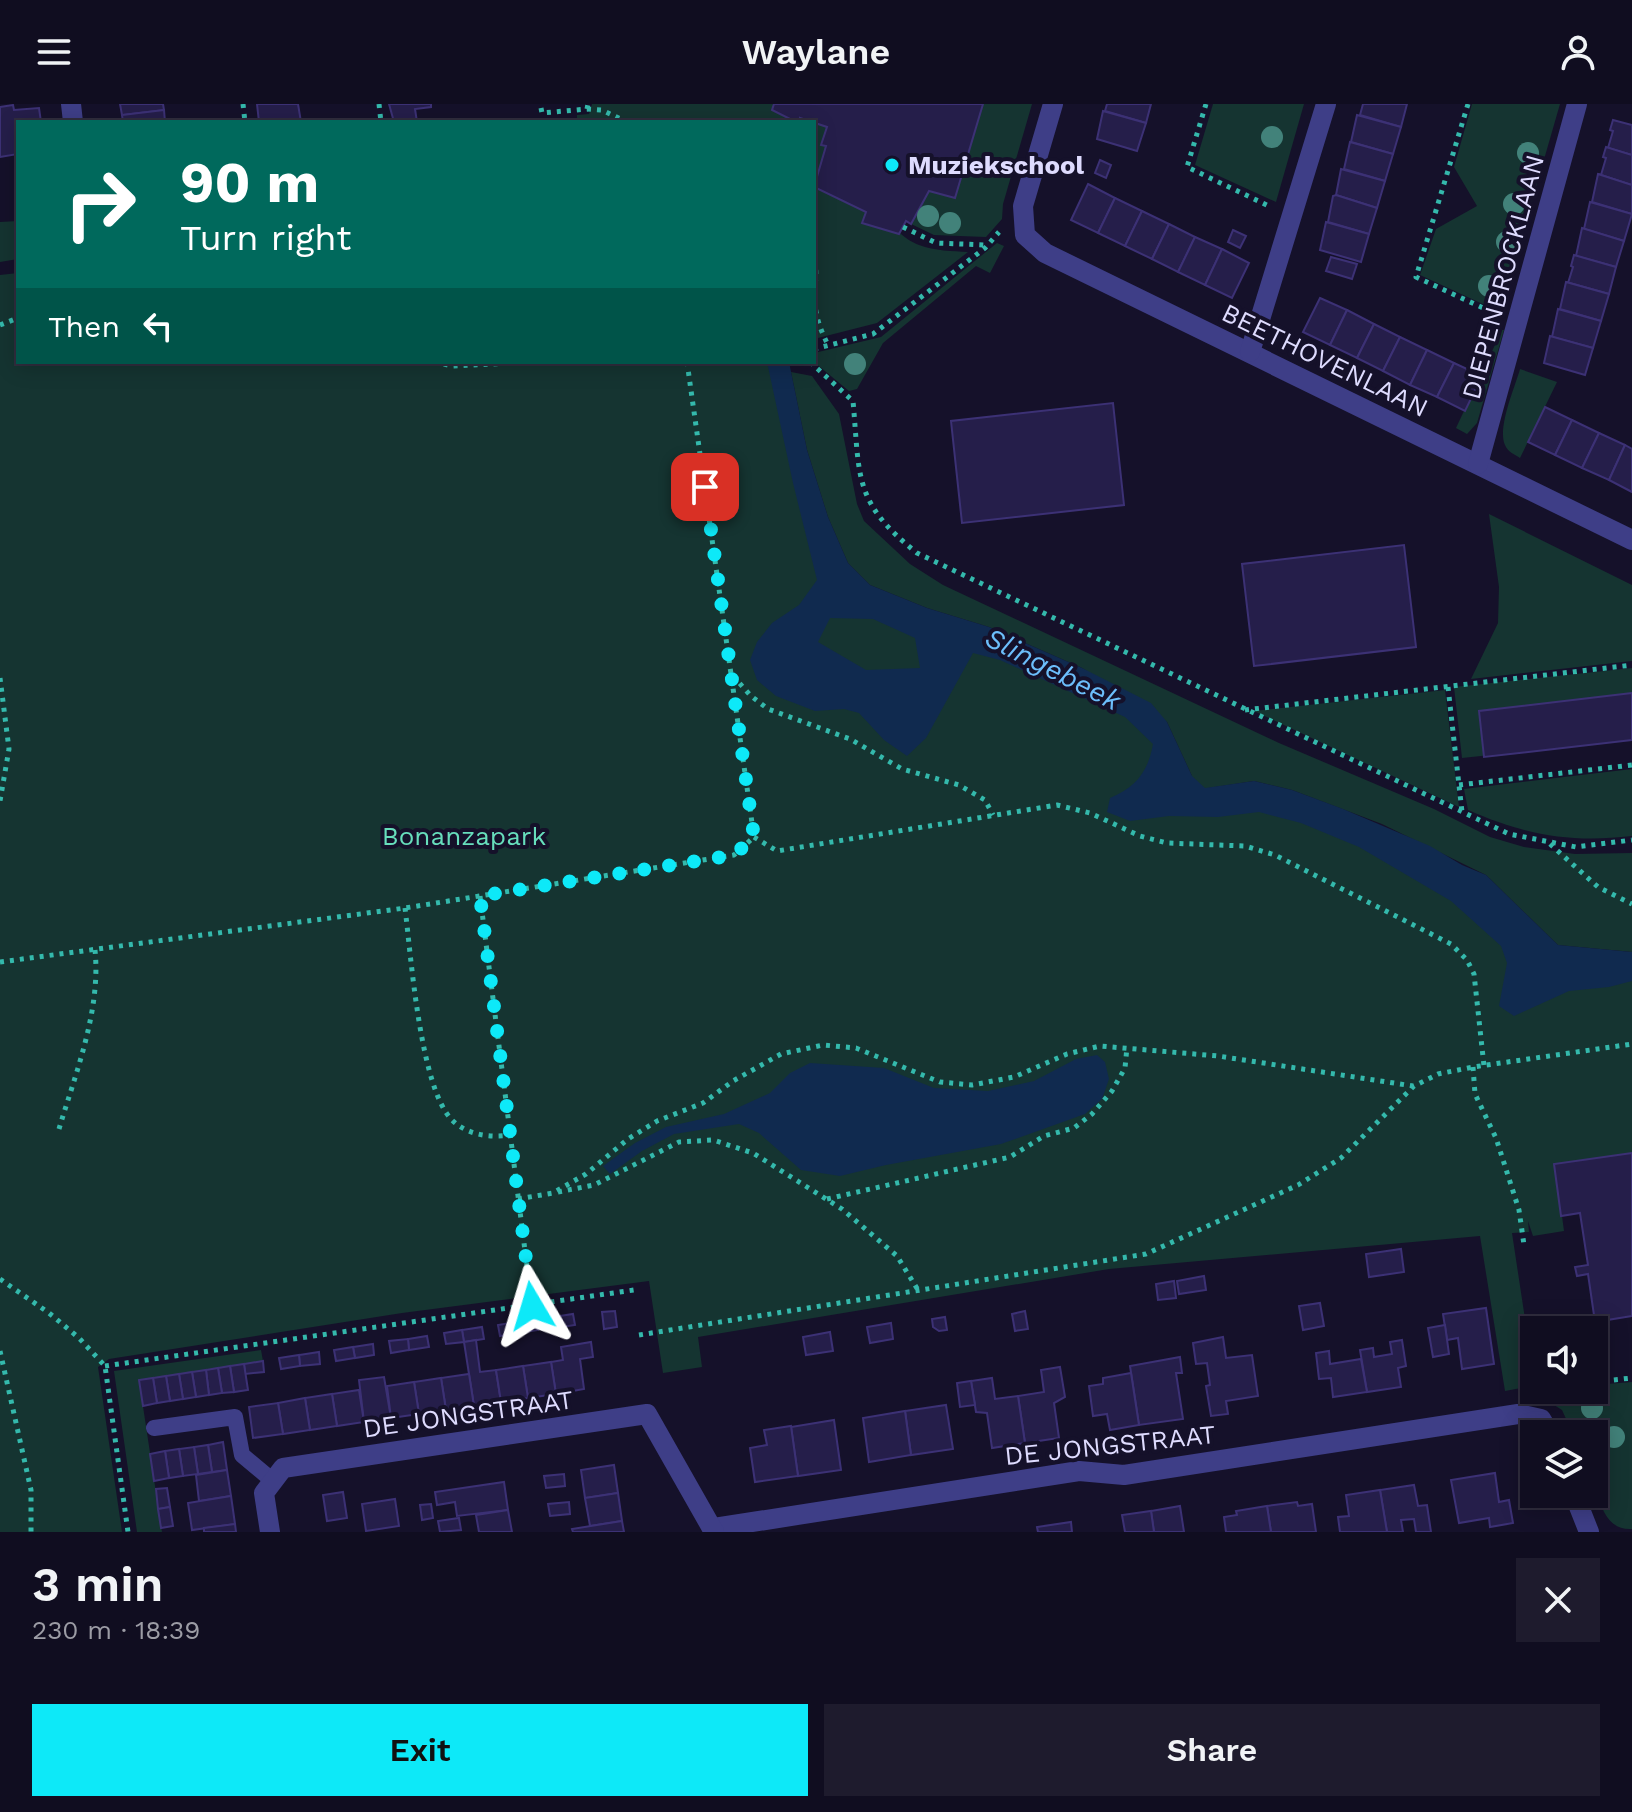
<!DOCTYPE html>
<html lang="en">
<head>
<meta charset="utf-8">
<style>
  :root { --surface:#100d20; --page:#1e1b2d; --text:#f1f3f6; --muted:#9c9ca5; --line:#302d3e; --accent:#0de9f8 }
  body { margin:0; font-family:"Work Sans",sans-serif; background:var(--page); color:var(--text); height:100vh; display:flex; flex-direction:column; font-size:30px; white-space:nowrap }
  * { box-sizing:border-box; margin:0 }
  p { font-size:26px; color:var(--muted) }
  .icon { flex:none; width:44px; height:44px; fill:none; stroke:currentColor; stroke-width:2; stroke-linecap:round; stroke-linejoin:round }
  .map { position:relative; height:1428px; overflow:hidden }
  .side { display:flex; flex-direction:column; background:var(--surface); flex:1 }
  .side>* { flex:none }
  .top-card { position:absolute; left:16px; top:16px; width:800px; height:244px; border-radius:0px; box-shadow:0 4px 20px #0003,0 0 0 2px var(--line); background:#00695c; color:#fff; overflow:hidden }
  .fabs { position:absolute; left:1520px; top:1212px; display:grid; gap:16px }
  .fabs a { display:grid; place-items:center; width:88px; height:88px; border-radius:0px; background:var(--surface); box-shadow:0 4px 20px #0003,0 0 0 2px var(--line); font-size:40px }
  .pin { position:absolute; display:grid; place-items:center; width:68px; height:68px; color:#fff; margin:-34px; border-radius:16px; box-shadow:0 4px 12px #0006 }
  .me { position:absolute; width:88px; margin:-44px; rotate:353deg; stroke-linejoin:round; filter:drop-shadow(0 0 6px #0008) }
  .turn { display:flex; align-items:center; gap:28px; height:168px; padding:0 32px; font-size:36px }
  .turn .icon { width:104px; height:104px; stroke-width:2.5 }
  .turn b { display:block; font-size:56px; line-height:68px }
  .then { display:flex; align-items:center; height:76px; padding:0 32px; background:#0003; gap:16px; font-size:30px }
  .round { display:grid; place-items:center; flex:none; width:84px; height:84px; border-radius:0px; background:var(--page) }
  .overview { display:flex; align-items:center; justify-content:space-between; height:136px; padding:0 32px }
  h1 { font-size:48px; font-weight:600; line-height:60px }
  .action { display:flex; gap:16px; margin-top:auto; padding:16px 32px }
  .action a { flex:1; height:92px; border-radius:0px; background:var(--accent); color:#111; font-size:32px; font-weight:600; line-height:92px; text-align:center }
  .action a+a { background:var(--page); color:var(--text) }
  header { display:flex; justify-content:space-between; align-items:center; height:104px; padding:0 32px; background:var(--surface); font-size:36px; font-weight:600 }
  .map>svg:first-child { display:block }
  .green { fill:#153431 }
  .water { fill:#102a4f; fill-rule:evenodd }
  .building { fill:#251e4a; stroke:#3c3175; stroke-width:2 }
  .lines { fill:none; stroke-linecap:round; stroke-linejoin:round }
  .path { stroke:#34b9ac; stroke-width:5; stroke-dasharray:4 6; stroke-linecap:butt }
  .lane { stroke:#3e3e87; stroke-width:16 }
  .street { stroke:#3e3e87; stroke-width:20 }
  .tree { fill:#42827a }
  .route { stroke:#0de9f8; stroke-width:14; stroke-dasharray:0 25.2 }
  .poi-dot { fill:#0de9f8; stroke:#15112a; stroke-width:3 }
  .labels { text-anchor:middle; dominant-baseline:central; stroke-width:8; stroke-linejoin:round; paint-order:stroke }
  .poi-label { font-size:26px; font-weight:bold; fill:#dedbfe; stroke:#15112a; text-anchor:start }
  .street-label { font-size:26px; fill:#dedbfe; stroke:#15112a }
  .park-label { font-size:26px; fill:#67debc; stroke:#15112a }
  .water-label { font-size:28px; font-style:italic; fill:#6cbefb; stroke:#15112a }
</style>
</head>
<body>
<header><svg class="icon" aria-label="menu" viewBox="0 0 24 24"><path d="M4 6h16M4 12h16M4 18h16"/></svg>Waylane<svg class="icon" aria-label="person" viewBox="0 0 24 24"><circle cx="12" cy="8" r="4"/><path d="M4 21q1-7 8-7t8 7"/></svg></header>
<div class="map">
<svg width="1632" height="1428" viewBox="0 0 1632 1428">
  <rect width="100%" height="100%" fill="#15112a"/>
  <g class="green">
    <path d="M592,0h245l-11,42c22,27 63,88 93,99 16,6 33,6 49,7l-91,71 -63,16v-217h-237v-7l12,-1z"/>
    <polygon points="842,0 1032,0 1003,100 1002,115 986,133 934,131 911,120"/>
    <polygon points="1213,0 1304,0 1276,98 1195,61"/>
    <polygon points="1472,0 1560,0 1500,208 1420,171 1436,125 1477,102 1454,63"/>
    <polygon points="18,117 18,155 0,158 0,118"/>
    <polygon points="997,139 1004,142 990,169 976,162 883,239 857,285 849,287 814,258 814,249 881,233"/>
    <polygon points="18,169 18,258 781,258 809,392 855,479 1140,608 1192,672 1167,618 1082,564 989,523 927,504 870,481 848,459 828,413 807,346 791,268 812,272 839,310 857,400 864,417 910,460 943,481 1279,639 1434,705 1490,733 1524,743 1575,750 1632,749 1632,848 1558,841 1486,771 1382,720 1292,686 1254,677 1208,684 1453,765 1543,861 1632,858 1632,1186 1580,1109 1562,1112 1564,1127 1533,1132 1528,1117 1529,1128 1512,1129 1530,1248 1526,1283 1505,1287 1480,1132 1109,1165 698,1233 702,1263 663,1269 649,1177 402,1209 109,1255 98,1263 122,1428 0,1428 0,171"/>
    <polygon points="1502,226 1504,226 1477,319 1467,330 1456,324"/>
    <path d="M1520,265l37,13 -37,76c-6,-4 -12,-6 -15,-13 -8,-17 10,-58 15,-76z"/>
    <polygon points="1489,410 1632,481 1632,557 1471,575 1498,519 1499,483"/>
    <polygon points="1632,564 1632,636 1462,654 1454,583"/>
    <polygon points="1445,586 1459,703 1254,607"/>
    <path d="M1632,665v67c-62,7 -107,-1 -164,-26l-4,-21z"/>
    <polygon points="261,1246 263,1257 139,1276 162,1428 137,1428 114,1267"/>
    <path d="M1632,1278v147c-41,3 -38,-69 -38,-95h-21l-11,-24 -11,-7 13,-13h30v-5z"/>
  </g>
  <g class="water">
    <path d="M767,258h22l18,88 21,67 20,46 22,22 57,23 62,19 93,41 69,35 16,19 25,54 13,12 49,-7 38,9 51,19 87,37 32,19 24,10 72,70 74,7v29l-23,6 -40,4 -55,25 -15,-10 8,-43 -6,-17 -50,-45 -92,-54 -58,-24 -42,-11 -41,5 -49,-1 -39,5 -23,-9 3,-14c26,-11 38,-26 43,-54l-28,-27 -125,-57 -27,-7 -47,85 -19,18 -23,-16 -25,-27 -15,-4 -29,2 -39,-15 -19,-16 -7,-20 7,-18 15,-19 27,-18 18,-25 -24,-97zM830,514l43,1 42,19 5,30 -54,2 -48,-28z"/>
    <polygon points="1097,951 1105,958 1109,975 1102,995 1085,1010 1001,1040 886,1061 840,1072 801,1066 759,1029 739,1020 674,1030 642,1047 610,1070 603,1062 635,1039 666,1023 724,1010 770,989 790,969 810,959 884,964 934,984 988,987 1034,977 1076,955"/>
  </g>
  <g class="building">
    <polygon points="120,0 163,0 164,6 122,11"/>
    <polygon points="257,0 298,0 301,18 259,18"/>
    <polygon points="389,0 431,0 431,3 415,5 417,18 394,18"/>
    <polygon points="774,0 983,0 955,94 929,87 911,120 906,117 899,130 862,119 866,108 814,83 826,42 821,41 827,23 800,14 800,18 796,18 772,6"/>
    <polygon points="1107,0 1151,0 1146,19 1105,7"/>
    <polygon points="1363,0 1407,0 1401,23 1360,11"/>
    <polygon points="13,1 14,6 39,4 41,18 18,18 18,50 0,53 0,3"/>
    <polygon points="164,6 165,18 123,18 122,11"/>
    <polygon points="1103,7 1146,19 1137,47 1097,35"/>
    <polygon points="1357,11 1401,23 1393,50 1351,38"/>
    <polygon points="1613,16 1632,21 1632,51 1608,44 1613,27 1610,26"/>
    <polygon points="1350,38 1393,50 1385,77 1344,65"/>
    <polygon points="1606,43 1632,51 1632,81 1598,70 1601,71 1606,54 1603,53"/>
    <polygon points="1100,56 1111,61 1106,74 1095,69"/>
    <polygon points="1341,65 1385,77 1377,104 1336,91"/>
    <polygon points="1598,70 1632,81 1632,110 1592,98"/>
    <polygon points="1088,80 1115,94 1098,129 1071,116"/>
    <polygon points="1336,91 1377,104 1369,130 1328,118 1333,92"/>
    <polygon points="1115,94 1142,107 1125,142 1098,129"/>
    <polygon points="1590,98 1632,110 1624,137 1584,125"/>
    <polygon points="1142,107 1169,120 1152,155 1125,142"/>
    <polygon points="1326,118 1369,130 1361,158 1320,146"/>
    <polygon points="1169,120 1195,133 1178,168 1152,155"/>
    <polygon points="1582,124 1624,137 1616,163 1576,152"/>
    <polygon points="1233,126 1246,132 1240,144 1228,138"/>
    <polygon points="1195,133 1222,145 1205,181 1178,168"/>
    <polygon points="1222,145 1249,159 1232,194 1205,181"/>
    <polygon points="1574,151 1616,163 1609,190 1566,178 1568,179 1573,163 1571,162"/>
    <polygon points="1331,153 1357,160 1352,175 1326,167"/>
    <polygon points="1566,178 1609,190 1601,217 1560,205"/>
    <polygon points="1320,194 1347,206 1330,241 1303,228"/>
    <polygon points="1558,205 1601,217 1593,244 1552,233"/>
    <polygon points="1347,206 1374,220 1357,254 1330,241"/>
    <polygon points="1374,220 1400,233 1383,267 1357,254"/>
    <polygon points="1550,232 1593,244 1585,271 1544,259"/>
    <polygon points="1400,233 1427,246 1410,281 1383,267"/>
    <polygon points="1427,246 1454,259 1437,293 1410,281"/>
    <polygon points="1454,259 1482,272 1465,307 1437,293"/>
    <polygon points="1113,299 1124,401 962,419 951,317"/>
    <polygon points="1545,303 1572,316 1555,351 1528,338"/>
    <polygon points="1572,316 1599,329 1582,364 1555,351"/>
    <polygon points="1599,329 1625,341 1609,376 1582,364"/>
    <polygon points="1625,341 1632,345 1632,388 1609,376"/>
    <polygon points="1404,441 1416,543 1254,562 1242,460"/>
    <polygon points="1632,589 1632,636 1484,653 1479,607"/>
    <polygon points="1632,1049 1632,1212 1595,1218 1588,1170 1577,1172 1575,1163 1588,1161 1580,1109 1561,1112 1554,1060"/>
    <polygon points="1401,1145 1404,1168 1369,1173 1366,1150"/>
    <polygon points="1204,1172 1206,1186 1179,1190 1177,1177"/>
    <polygon points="1174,1177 1176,1194 1158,1196 1156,1180"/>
    <polygon points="1320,1199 1324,1222 1303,1226 1299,1202"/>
    <polygon points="1486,1204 1494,1260 1462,1265 1458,1234 1447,1236 1443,1210"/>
    <polygon points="615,1207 617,1223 604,1225 602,1208"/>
    <polygon points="1025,1207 1028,1225 1015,1227 1012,1210"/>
    <polygon points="573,1210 575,1221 555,1224 553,1213"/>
    <polygon points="945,1213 947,1226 939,1227 933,1223 932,1215"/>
    <polygon points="537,1215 538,1226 518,1229 517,1218"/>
    <polygon points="517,1218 518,1229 500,1232 498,1221"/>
    <polygon points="891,1219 893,1235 870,1239 867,1223"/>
    <polygon points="1445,1221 1449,1250 1433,1253 1428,1224"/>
    <polygon points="482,1223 484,1235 464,1238 462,1226"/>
    <polygon points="462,1226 464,1238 446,1240 444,1229"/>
    <polygon points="830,1228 833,1247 806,1251 803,1233"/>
    <polygon points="427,1232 429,1243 409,1246 408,1235"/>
    <polygon points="1223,1233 1226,1254 1252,1251 1258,1292 1226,1297 1228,1310 1211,1312 1206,1282 1210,1281 1207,1259 1196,1260 1193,1239"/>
    <polygon points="408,1235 409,1246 391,1249 389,1237"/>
    <polygon points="476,1236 480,1268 496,1266 501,1298 474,1302 464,1238"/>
    <polygon points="1402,1236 1406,1262 1398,1264 1401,1283 1367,1288 1360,1246 1373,1244 1374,1253 1392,1250 1390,1238"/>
    <polygon points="591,1238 593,1253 580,1255 584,1285 556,1290 551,1258 563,1256 561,1243"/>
    <polygon points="373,1240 374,1251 355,1254 353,1243"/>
    <polygon points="353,1243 355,1254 336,1257 334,1246"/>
    <polygon points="1329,1247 1330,1260 1361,1255 1367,1288 1333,1293 1331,1274 1319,1275 1316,1249"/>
    <polygon points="319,1248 320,1260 300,1262 299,1251"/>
    <polygon points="299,1251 300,1262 281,1265 279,1254"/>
    <polygon points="1180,1253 1182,1269 1176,1269 1183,1315 1139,1321 1130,1262"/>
    <polygon points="263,1257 264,1268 245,1270 244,1260"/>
    <polygon points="551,1258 556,1290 528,1294 523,1262"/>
    <polygon points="244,1260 248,1286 234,1288 230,1262"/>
    <polygon points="230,1262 234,1288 222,1289 218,1264"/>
    <polygon points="523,1262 528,1294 501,1298 496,1266"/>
    <polygon points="1060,1263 1065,1293 1054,1299 1059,1334 1025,1339 1018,1292 1044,1288 1041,1266"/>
    <polygon points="218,1264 222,1289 209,1291 206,1266"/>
    <polygon points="206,1266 209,1291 196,1293 192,1268"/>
    <polygon points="192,1268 196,1293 183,1295 179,1270"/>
    <polygon points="1131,1269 1139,1321 1110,1326 1107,1310 1093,1312 1089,1282 1103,1280 1103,1274"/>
    <polygon points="179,1270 183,1295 170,1297 166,1272"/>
    <polygon points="469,1270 474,1302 446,1306 441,1274"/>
    <polygon points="166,1272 170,1297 157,1299 153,1274"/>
    <polygon points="384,1273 391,1314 364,1318 359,1276"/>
    <polygon points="153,1274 157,1299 143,1302 139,1276"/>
    <polygon points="441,1274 446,1306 419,1310 414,1278"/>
    <polygon points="992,1274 995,1295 1018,1292 1025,1339 992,1344 987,1309 976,1308 971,1277"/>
    <polygon points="971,1277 975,1301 960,1303 957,1279"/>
    <polygon points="414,1278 419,1310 391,1314 387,1282"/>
    <polygon points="359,1286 364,1318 337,1322 332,1290"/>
    <polygon points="332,1290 337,1322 310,1326 305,1294"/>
    <polygon points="305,1294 310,1326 283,1330 278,1299"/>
    <polygon points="278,1299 283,1330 253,1334 249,1303"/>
    <polygon points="946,1301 953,1345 911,1351 905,1307"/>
    <polygon points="905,1307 911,1351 869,1358 863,1314"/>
    <polygon points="834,1316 841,1366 798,1372 791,1323"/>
    <polygon points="791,1322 798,1372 755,1378 750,1344 767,1341 764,1326"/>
    <polygon points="223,1338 227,1366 212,1368 208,1341"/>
    <polygon points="208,1341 212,1368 198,1370 194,1343"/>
    <polygon points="194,1343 198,1370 183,1372 179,1345"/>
    <polygon points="179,1345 183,1372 169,1374 165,1347"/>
    <polygon points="165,1347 169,1374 154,1377 150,1350"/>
    <polygon points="614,1361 618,1389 585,1394 581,1366"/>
    <polygon points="227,1366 231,1392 199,1397 196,1371"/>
    <polygon points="1495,1369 1499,1398 1509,1396 1513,1419 1490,1423 1489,1414 1459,1419 1451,1376"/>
    <polygon points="564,1370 565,1382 546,1384 544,1372"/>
    <polygon points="504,1378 508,1406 457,1412 455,1398 437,1401 435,1388"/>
    <polygon points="1414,1381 1418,1402 1427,1401 1431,1428 1416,1428 1414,1415 1401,1416 1403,1428 1387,1428 1380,1386"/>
    <polygon points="167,1384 170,1403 158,1405 156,1385"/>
    <polygon points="1380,1386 1387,1428 1340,1428 1338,1413 1349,1412 1346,1391"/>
    <polygon points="343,1388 347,1414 327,1417 323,1391"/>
    <polygon points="618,1389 622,1417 590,1422 585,1394"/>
    <polygon points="231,1392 235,1420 192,1426 188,1399"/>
    <polygon points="395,1395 399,1422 366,1427 362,1400"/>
    <polygon points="569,1398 570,1410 550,1412 548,1400"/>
    <polygon points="1297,1398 1298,1402 1312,1400 1316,1428 1271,1428 1267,1402"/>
    <polygon points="431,1400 433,1414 422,1416 420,1401"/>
    <polygon points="1180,1402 1184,1428 1154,1428 1151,1407"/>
    <polygon points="1267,1402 1271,1428 1226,1428 1224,1413 1237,1411 1236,1407"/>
    <polygon points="170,1403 173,1422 161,1424 158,1405"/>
    <polygon points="508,1406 512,1428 479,1428 476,1411"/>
    <polygon points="1151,1407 1154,1428 1125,1428 1122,1411"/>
    <polygon points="459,1414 461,1426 440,1428 438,1417"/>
    <polygon points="622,1417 624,1428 573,1428 572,1425"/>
    <polygon points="1071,1418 1072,1428 1038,1428 1037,1423"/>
    <polygon points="235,1420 236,1428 204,1428 204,1424"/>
  </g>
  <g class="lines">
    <g class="path">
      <polyline points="243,0 245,18"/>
      <polyline points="379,0 381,18"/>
      <polyline points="1206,0 1187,63 1271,103"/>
      <polyline points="1468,0 1416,173 1494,209"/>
      <polyline points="541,4 542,9 587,5 588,0"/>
      <polyline points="587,5 602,6 627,18"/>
      <polyline points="903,123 936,139 986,141"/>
      <path d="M814,156c4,14 0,25 1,40 0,16 6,31 13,45"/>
      <polyline points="0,221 18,214"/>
      <polyline points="814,245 873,230 985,144 999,128"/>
      <polyline points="434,258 452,262 533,258"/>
      <polyline points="687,258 754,733"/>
      <path d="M810,258l43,39c7,77 0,101 64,152l592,281 67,13 56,-7"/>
      <polyline points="733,572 751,592 768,605 850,635 902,665 959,681 985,696 993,711"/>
      <polyline points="0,574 9,645 0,697"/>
      <polyline points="1448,583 1462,708"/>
      <polyline points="1245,606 1632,561"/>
      <polyline points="1459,681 1632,661"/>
      <polyline points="754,733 777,747 1057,701 1090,709 1140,732 1167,739 1245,742 1275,751 1451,840 1467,856 1474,870 1484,962"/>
      <polyline points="1550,740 1598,783 1632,800"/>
      <polyline points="480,792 532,1202"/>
      <path d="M405,804c6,47 15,180 47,212 15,15 38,18 58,15"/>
      <polyline points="0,858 405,804 734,751 754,733"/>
      <polyline points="1473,963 1475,990 1496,1034 1519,1106 1524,1141"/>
      <path d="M59,1025c17,-57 42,-119 36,-179"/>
      <polyline points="558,1088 594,1081 679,1038 713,1036 753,1049 842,1105 897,1152 918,1186"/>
      <polyline points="518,1095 553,1089 586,1070 628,1035 657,1017 703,999 733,977 781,950 823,941 856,944 940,978 972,981 1014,973 1067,950 1100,942 1218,952 1413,982"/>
      <polyline points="827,1095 1010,1053 1044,1032 1074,1024 1092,1010 1112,987 1125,964 1127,943"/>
      <polyline points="0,1175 49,1209 79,1234 105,1262 128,1428"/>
      <polyline points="639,1231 1146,1150 1298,1081 1341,1054 1414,982 1438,970 1473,963 1632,940"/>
      <polyline points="0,1247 31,1386 31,1428"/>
      <polyline points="105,1262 634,1186"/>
      <polyline points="1594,1278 1632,1274"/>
    </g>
    <polyline class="lane" points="154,1324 235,1313 242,1351 273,1377"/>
    <g class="street">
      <polyline points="71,0 73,18"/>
      <polyline points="1053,0 1023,102 1025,131 1045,149 1632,436"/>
      <polyline points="1250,248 1326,0"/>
      <polyline points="1478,360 1577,0"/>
      <polyline points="1574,1390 1589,1428"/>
      <polyline points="714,1424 1079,1367 1124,1371 1518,1310 1541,1315 1550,1330"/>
      <polyline points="270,1428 264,1389 283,1364 647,1310 714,1428"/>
    </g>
  </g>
  <g class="tree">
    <circle cx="1272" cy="33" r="11"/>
    <circle cx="1528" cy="49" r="11"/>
    <circle cx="1514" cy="100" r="11"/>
    <circle cx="928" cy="112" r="11"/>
    <circle cx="950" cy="119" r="11"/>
    <circle cx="1507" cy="138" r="11"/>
    <circle cx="1489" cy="182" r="11"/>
    <circle cx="855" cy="260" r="11"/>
    <circle cx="1592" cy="1304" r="11"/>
    <circle cx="1614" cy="1333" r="11"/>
  </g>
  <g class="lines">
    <polyline class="route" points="532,1202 480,792 734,751 754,733 705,383"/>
  </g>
  <circle class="poi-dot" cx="892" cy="61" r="8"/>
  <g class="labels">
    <g class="poi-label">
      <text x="908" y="61">Muziekschool</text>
    </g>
    <g class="street-label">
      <text transform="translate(1503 173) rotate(-75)">DIEPENBROCKLAAN</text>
      <text transform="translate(1325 256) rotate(26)">BEETHOVENLAAN</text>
      <text transform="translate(468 1310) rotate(-8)">DE JONGSTRAAT</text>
      <text transform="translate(1110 1341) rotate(-6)">DE JONGSTRAAT</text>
    </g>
    <g class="park-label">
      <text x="464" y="732">Bonanzapark</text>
    </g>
    <g class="water-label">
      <text transform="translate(1053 565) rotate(27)">Slingebeek</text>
    </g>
  </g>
</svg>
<div class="fabs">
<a><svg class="icon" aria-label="sound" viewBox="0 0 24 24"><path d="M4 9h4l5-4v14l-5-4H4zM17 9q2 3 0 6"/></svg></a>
<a><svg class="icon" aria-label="layers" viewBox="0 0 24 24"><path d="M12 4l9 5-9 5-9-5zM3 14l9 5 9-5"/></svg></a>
</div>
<div class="pin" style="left:705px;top:383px;background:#d93025"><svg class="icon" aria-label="arrive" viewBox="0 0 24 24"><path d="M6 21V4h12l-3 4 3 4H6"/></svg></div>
<svg class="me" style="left:532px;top:1202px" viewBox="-20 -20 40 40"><path d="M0-17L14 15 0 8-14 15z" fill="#0de9f8" stroke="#fff" stroke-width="4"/></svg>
<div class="top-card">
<div class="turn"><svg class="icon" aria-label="right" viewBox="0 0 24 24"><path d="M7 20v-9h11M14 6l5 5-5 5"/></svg><div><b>90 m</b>Turn right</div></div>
<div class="then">Then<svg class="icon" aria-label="left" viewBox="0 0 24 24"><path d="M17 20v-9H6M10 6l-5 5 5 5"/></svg></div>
</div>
</div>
<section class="side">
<div class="overview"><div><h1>3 min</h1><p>230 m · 18:39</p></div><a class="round"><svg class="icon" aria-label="close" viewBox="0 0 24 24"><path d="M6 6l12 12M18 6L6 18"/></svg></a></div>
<div class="action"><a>Exit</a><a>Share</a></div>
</section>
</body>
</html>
